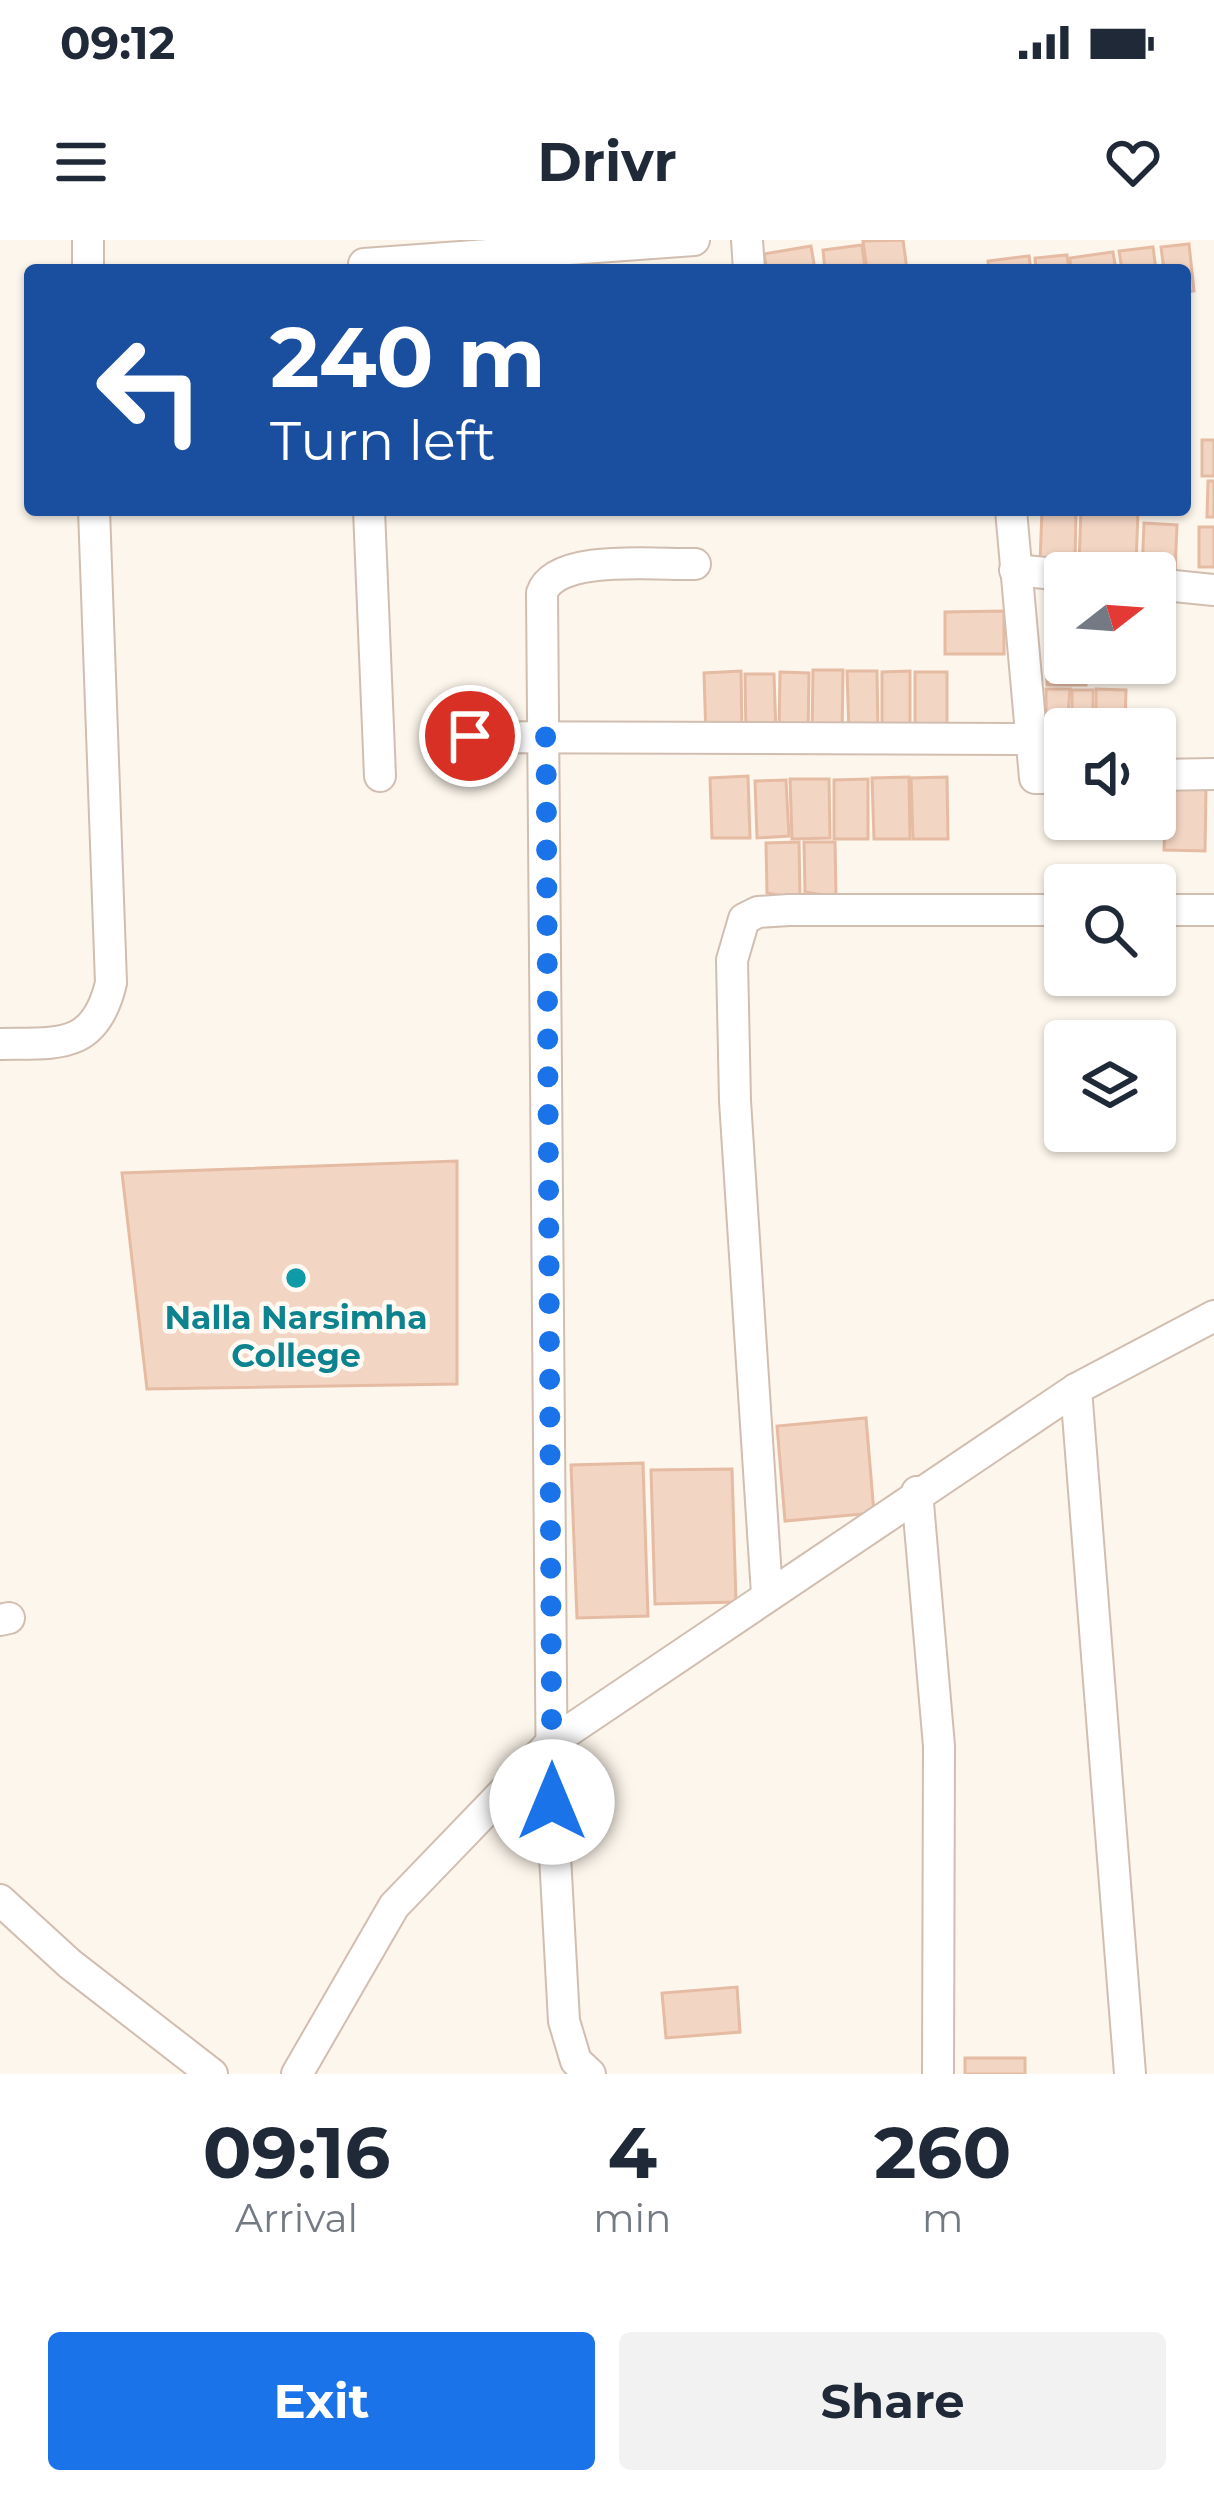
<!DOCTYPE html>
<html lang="en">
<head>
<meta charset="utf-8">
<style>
  :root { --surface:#fff; --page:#f2f2f3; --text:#1f2937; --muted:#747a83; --accent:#1a73e8 }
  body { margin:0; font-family:Montserrat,sans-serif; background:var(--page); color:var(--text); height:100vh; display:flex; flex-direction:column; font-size:45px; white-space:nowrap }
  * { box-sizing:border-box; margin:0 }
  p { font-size:39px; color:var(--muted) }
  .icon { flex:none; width:66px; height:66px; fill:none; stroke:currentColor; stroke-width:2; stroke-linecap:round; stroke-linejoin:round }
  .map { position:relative; height:1834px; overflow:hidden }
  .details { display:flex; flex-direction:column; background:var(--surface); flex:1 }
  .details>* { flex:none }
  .hud { position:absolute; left:24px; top:24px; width:1167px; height:252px; border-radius:12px; box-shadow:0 3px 9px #0004; background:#1a4fa0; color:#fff; overflow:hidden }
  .needle { width:78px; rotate:73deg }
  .buttons { position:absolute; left:1044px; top:312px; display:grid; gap:24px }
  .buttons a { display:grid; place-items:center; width:132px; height:132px; border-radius:12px; background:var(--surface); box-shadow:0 3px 9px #0004; font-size:60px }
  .pin { position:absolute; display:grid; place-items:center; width:102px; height:102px; color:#fff; margin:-51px; border:6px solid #fff; border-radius:50%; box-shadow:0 3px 12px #0007 }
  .me { position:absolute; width:132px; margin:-66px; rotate:0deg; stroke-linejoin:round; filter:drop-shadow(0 0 9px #0008) }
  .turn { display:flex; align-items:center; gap:42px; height:252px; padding:0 48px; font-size:54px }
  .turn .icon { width:156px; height:156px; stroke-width:2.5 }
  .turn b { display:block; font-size:84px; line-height:102px }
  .eta { display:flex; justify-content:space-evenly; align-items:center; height:204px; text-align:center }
  .eta b { font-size:72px; font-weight:700; line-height:84px }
  .cta { display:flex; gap:24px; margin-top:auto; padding:24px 48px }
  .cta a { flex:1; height:138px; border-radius:12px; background:var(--accent); color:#fff; font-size:48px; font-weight:700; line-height:138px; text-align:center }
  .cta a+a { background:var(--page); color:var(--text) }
  .status { display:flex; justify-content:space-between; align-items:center; height:84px; padding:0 60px; background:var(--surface); direction:ltr }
  .status svg { height:33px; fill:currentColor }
  header { display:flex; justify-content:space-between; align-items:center; height:156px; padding:0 48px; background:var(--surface); font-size:54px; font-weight:700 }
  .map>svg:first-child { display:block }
  .building { fill:#f3d5c3; stroke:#e6bba3; stroke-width:3 }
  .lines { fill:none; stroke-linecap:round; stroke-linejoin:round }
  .minor-casing { stroke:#d1beb0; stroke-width:34 }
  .minor { stroke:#fff; stroke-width:30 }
  .route { stroke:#1a73e8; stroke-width:21; stroke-dasharray:0 37.8 }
  .culture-dot { fill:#0f9aa8; stroke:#fffaf3; stroke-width:4.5 }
  .labels { text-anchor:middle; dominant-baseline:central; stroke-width:9; stroke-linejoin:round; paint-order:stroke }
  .culture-label { font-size:33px; font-weight:bold; fill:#0d838f; stroke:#fffaf3 }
</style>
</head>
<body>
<div class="status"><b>09:12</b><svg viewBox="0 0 49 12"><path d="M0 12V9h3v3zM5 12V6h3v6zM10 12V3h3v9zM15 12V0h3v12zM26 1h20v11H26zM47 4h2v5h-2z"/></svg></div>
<header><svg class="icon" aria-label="menu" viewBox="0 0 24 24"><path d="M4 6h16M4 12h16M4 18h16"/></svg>Drivr<svg class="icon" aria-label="heart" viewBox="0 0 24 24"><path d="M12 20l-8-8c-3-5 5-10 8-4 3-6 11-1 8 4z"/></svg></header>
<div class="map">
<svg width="1214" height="1834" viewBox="0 0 1214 1834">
  <rect width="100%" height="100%" fill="#fdf6ec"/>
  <g class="building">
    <polygon points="903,0 907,30 867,30 863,1"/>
    <polygon points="1189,4 1194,51 1185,52 1185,30 1164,30 1161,7"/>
    <polygon points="862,5 865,30 825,30 823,10"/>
    <polygon points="811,6 815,30 767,30 764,14"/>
    <polygon points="1153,7 1156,30 1122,30 1119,11"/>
    <polygon points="1113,12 1116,30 1071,30 1070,18"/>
    <polygon points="1067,15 1069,30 1036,30 1035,18"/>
    <polygon points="1029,16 1031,30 989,30 988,21"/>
    <rect x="1202" y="200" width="12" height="36"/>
    <polygon points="1208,241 1214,241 1214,277 1207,277"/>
    <polygon points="1042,270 1076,270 1075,324 1040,323"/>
    <polygon points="1081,270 1138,270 1136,326 1079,324"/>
    <polygon points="1144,283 1177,285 1175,334 1142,332"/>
    <rect x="1199" y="287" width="15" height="40"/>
    <polygon points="1004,371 1004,414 945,414 945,372"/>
    <polygon points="1047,385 1065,385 1065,423 1086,423 1086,445 1047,445"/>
    <polygon points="813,430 843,430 842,496 812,495"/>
    <polygon points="741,431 742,497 706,498 704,433"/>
    <polygon points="847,431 877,431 878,495 849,495"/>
    <polygon points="910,431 910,489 882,489 882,432"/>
    <polygon points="780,432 809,433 808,495 779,494"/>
    <polygon points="915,432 947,432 947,496 915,486"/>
    <polygon points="745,434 774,434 776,496 746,497"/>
    <polygon points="1046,449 1070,449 1065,514 1046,514"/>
    <polygon points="1096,449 1126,450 1125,489 1096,489"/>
    <rect x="1072" y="450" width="21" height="39"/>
    <polygon points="748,536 750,598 712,598 710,538"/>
    <polygon points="909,537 910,599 874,599 872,538"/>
    <polygon points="947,537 948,599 913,599 911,538"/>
    <polygon points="790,539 829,539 830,598 792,599"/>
    <polygon points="868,539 868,599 834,599 834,540"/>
    <polygon points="786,540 789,596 757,598 755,541"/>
    <polygon points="1166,548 1206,549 1205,611 1164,610"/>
    <polygon points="799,602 800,659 767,653 766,603"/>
    <polygon points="804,602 835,602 836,657 805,652"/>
    <polygon points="457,921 457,1144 147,1149 122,933"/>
    <polygon points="866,1178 874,1273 785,1281 777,1186"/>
    <polygon points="643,1223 648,1376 577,1378 571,1225"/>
    <polygon points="732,1229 736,1362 655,1364 651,1230"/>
    <polygon points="737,1747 740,1792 666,1798 662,1753"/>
    <rect x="965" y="1818" width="60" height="16"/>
  </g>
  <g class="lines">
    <g class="minor-casing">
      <g id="minor">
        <polyline points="88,0 88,30"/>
        <polyline points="747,0 749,30"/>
        <polyline points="364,24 694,0"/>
        <polyline points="369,270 380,536"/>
        <polyline points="1011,270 1035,538 1065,538"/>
        <polyline points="1015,330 1065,335"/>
        <polyline points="1155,344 1214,350"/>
        <polyline points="470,497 1034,499"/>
        <polyline points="1155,535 1214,534"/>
        <polyline points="1155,670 1214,670"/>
        <path d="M0,804c59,-1 95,6 111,-61l-17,-473"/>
        <polyline points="1076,1149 1130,1834"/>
        <polyline points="917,1252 939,1506 938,1834"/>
        <polyline points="767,1354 735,861 732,720 744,679 758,672 789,670 1065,670"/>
        <polyline points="0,1380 9,1378"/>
        <polyline points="0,1660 70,1724 212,1834"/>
        <polyline points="297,1834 394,1666 552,1502 1076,1149 1214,1076"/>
        <path d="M590,1834l-14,-13 -12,-40 -12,-220 -10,-1208c13,-40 116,-28 153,-29"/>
      </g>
    </g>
    <use href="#minor" class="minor"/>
  </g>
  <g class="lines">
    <polyline class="route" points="470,496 546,497 552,1562"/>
  </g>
  <circle class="culture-dot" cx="296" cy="1038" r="12"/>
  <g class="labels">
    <g class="culture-label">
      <text x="296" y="1077">Nalla Narsimha<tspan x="296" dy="38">College</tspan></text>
    </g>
  </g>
</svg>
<div class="buttons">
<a><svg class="needle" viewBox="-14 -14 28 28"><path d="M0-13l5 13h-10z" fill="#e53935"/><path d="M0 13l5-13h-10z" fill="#747a83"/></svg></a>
<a><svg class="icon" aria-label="sound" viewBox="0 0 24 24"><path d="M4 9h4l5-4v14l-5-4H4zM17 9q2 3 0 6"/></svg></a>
<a><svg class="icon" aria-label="search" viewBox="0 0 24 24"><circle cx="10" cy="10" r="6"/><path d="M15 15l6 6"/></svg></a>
<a><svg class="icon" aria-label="layers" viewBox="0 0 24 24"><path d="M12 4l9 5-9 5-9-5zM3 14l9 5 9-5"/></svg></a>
</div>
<div class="pin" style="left:470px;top:496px;background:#d93025"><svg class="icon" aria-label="arrive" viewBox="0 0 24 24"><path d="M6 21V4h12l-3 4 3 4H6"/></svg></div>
<svg class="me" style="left:552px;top:1562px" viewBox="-20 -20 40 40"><circle r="19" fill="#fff"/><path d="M0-13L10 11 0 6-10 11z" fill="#1a73e8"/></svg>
<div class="hud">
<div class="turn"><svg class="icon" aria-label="left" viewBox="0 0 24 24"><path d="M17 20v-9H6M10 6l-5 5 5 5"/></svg><div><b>240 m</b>Turn left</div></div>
</div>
</div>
<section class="details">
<div class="eta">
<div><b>09:16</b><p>Arrival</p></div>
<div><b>4</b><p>min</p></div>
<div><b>260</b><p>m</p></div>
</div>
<div class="cta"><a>Exit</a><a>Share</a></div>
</section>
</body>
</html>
